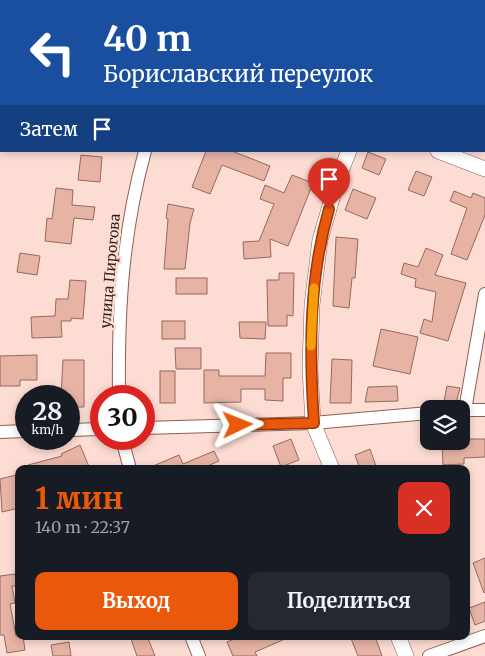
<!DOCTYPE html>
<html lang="ru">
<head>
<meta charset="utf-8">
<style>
  :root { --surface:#171b24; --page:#242831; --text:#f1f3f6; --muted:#9ea1a6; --accent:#ea580c }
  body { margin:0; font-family:Merriweather,serif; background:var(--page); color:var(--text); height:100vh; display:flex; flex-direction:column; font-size:19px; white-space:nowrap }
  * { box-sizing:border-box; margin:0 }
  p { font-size:16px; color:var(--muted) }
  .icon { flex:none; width:28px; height:28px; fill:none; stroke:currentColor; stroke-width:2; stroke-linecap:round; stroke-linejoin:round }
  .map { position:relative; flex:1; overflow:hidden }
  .side { position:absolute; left:15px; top:465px; width:455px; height:175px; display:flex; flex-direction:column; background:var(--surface); border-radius:10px; box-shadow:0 2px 8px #0003 }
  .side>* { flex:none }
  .guide { position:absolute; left:0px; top:0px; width:485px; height:152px; box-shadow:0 2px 8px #0003; background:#1a4fa0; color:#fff; overflow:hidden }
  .fabs { position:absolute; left:420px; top:400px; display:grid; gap:10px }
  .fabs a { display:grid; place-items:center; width:50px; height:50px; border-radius:10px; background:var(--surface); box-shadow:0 2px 8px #0003; font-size:25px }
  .speed { position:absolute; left:15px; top:385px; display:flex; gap:10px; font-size:25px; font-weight:700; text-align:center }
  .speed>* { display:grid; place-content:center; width:65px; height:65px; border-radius:50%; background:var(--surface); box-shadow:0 2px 8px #0003; line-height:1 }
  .speed small { font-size:12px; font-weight:400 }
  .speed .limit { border:8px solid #d22; background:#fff; color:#111 }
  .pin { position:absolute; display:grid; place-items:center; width:42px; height:42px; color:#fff; margin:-51px -21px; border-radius:50% 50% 50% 0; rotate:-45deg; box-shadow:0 0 5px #0007 }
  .pin .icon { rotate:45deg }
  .me { position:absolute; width:55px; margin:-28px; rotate:88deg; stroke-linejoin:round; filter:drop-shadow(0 0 4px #0008) }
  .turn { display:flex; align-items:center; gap:18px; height:105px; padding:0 20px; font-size:22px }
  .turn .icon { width:65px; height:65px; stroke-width:2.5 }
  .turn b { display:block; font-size:35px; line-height:42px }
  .then { display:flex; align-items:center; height:48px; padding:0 20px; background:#0003; gap:10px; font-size:19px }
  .round { display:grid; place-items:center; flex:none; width:52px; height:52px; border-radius:10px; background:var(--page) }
  .head { display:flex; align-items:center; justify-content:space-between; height:85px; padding:0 20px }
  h1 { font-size:30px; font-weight:700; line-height:38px; color:var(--accent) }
  .action { display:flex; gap:10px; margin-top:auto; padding:10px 20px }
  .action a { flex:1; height:58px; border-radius:10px; background:var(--accent); color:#fff; font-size:20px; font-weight:700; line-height:58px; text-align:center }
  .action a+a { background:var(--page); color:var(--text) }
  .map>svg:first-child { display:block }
  .building { fill:#e6b3a5; stroke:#98695c }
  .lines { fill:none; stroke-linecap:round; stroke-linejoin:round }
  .minor-casing { stroke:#8d5f53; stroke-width:14 }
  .tertiary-casing { stroke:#8d5f53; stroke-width:16 }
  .minor { stroke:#fff; stroke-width:12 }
  .tertiary { stroke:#fff; stroke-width:15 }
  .route-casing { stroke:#983908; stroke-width:12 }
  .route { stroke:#ea580c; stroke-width:9 }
  .slow { stroke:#f59e0b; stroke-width:9 }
  .labels { text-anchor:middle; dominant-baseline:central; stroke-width:5; stroke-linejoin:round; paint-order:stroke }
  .street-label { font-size:14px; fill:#311e19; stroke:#fddcd3 }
</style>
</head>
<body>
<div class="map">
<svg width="485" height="656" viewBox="0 0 485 656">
  <rect width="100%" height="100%" fill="#fddcd3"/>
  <g class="building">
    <polygon points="206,151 232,151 270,166 264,181 222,165 210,194 192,187"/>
    <polygon points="368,152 386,159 379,175 362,168"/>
    <polygon points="81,155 102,157 100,182 78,180"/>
    <polygon points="416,171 432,177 424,196 408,190"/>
    <polygon points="292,175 313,183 288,246 270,239 271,257 244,259 243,242 259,241 274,204 260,199 265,185 284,193"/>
    <polygon points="56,188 73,190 72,205 95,207 93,220 74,218 71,244 45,241 47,218 52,219"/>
    <polygon points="353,189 376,198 367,219 345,210"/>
    <polygon points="454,191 471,198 473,193 485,198 485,215 467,260 451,254 467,208 450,201"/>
    <polygon points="168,204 194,209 190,223 185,269 164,269 168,219 166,218"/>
    <polygon points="336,237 358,239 355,278 352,278 349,308 333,306"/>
    <polygon points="426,248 443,255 435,275 466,283 448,341 420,333 424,319 432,322 436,292 415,287 416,279 401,274 404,263 418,267"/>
    <polygon points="20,253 40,256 37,275 17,272"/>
    <polygon points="279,273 294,273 293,316 287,315 287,326 268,326 267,280 279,280"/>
    <rect x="176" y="278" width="31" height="16"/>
    <polygon points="70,280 86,281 83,319 71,318 71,321 61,321 62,337 32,338 31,317 55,316 56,299 68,299"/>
    <rect x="162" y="321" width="23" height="18"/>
    <polygon points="239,322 266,322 265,339 240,338"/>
    <polygon points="381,329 418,337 410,374 373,366"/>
    <polygon points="175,348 201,348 201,369 176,369"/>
    <polygon points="266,353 291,353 291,378 283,378 283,401 265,400 265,389 241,389 241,402 204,403 204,370 219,370 219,376 265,376"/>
    <polygon points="37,355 37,380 20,380 20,386 0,386 0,356"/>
    <polygon points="332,359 352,360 351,403 330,403"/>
    <polygon points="63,360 84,360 84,407 69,407 69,396 61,396"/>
    <rect x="160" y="371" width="15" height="32"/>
    <polygon points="397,386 398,401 365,402 368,387"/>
    <polygon points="447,386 460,388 456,403 444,401"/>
    <polygon points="291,439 299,460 281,467 273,446"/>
    <polygon points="461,439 485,439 485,457 464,458 464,464 443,465 442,441 461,441"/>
    <polygon points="80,445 90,469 28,469 28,465 62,456 61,454"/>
    <polygon points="370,449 377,469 360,469 355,455"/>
    <polygon points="214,451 219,461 201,469 146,469 179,455 183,464"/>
    <polygon points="16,475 19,487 19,508 2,512 0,479"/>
    <polygon points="485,558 485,592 484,593 473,563"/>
    <polygon points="15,574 17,586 12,586 15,603 10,604 16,636 23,636 25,650 7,653 4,635 0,635 0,576"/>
    <polygon points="485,602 485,621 475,625 469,608"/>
    <polygon points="130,636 147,636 155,656 137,656"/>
    <polygon points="242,636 292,636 255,652 257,656 233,656 227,642"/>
    <polygon points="350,636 375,636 382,656 358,656"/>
    <polygon points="69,642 71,656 53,656 51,645"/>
  </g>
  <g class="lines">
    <g class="minor-casing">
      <g id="minor">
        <polyline points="173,1 174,0"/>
        <path d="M119,396c-1,-86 3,-161 26,-245"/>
        <polyline points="461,410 485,410"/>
        <polyline points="465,410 485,294"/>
        <polyline points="144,428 313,423 429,413"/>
        <polyline points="69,430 101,429"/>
        <polyline points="0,432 26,431"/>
        <polyline points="122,439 130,469"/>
        <polyline points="191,636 199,656"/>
        <polyline points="429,656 485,636"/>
      </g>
    </g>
    <g class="tertiary-casing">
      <g id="tertiary">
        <polyline points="46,0 49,1"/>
        <polyline points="438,151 485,169"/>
        <polyline points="332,469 313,423 310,368 312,305 320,240 338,178 349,151"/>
        <polyline points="398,636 406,656"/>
      </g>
    </g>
    <use href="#minor" class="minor"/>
    <use href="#tertiary" class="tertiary"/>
  </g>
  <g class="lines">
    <g class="route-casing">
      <path id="route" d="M238,425l76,-2c-5,-72 -5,-145 15,-214"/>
    </g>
    <use href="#route" class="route"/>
    <polyline class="slow" points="311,346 314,288"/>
  </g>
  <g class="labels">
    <g class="street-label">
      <text transform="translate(110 271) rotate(-85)">улица Пирогова</text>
    </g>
  </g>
</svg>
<div class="fabs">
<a><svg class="icon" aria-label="layers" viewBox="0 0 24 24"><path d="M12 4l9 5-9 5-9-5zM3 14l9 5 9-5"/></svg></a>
</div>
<div class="speed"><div>28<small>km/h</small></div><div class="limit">30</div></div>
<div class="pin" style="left:329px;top:209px;background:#d93025"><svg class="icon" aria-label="arrive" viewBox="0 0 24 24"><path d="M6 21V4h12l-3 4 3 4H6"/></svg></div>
<svg class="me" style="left:238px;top:425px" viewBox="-20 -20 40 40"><path d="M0-17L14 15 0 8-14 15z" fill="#ea580c" stroke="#fff" stroke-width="4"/></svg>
<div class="guide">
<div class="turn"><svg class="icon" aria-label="left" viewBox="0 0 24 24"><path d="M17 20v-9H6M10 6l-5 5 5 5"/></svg><div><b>40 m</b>Бориславский переулок</div></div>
<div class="then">Затем<svg class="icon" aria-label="arrive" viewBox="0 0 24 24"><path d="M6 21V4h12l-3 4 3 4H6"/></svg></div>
</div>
<section class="side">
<div class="head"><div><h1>1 мин</h1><p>140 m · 22:37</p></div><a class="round" style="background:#d93025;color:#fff"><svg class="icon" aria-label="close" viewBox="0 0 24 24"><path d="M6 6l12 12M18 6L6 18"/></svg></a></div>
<div class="action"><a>Выход</a><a>Поделиться</a></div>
</section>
</div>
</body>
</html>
